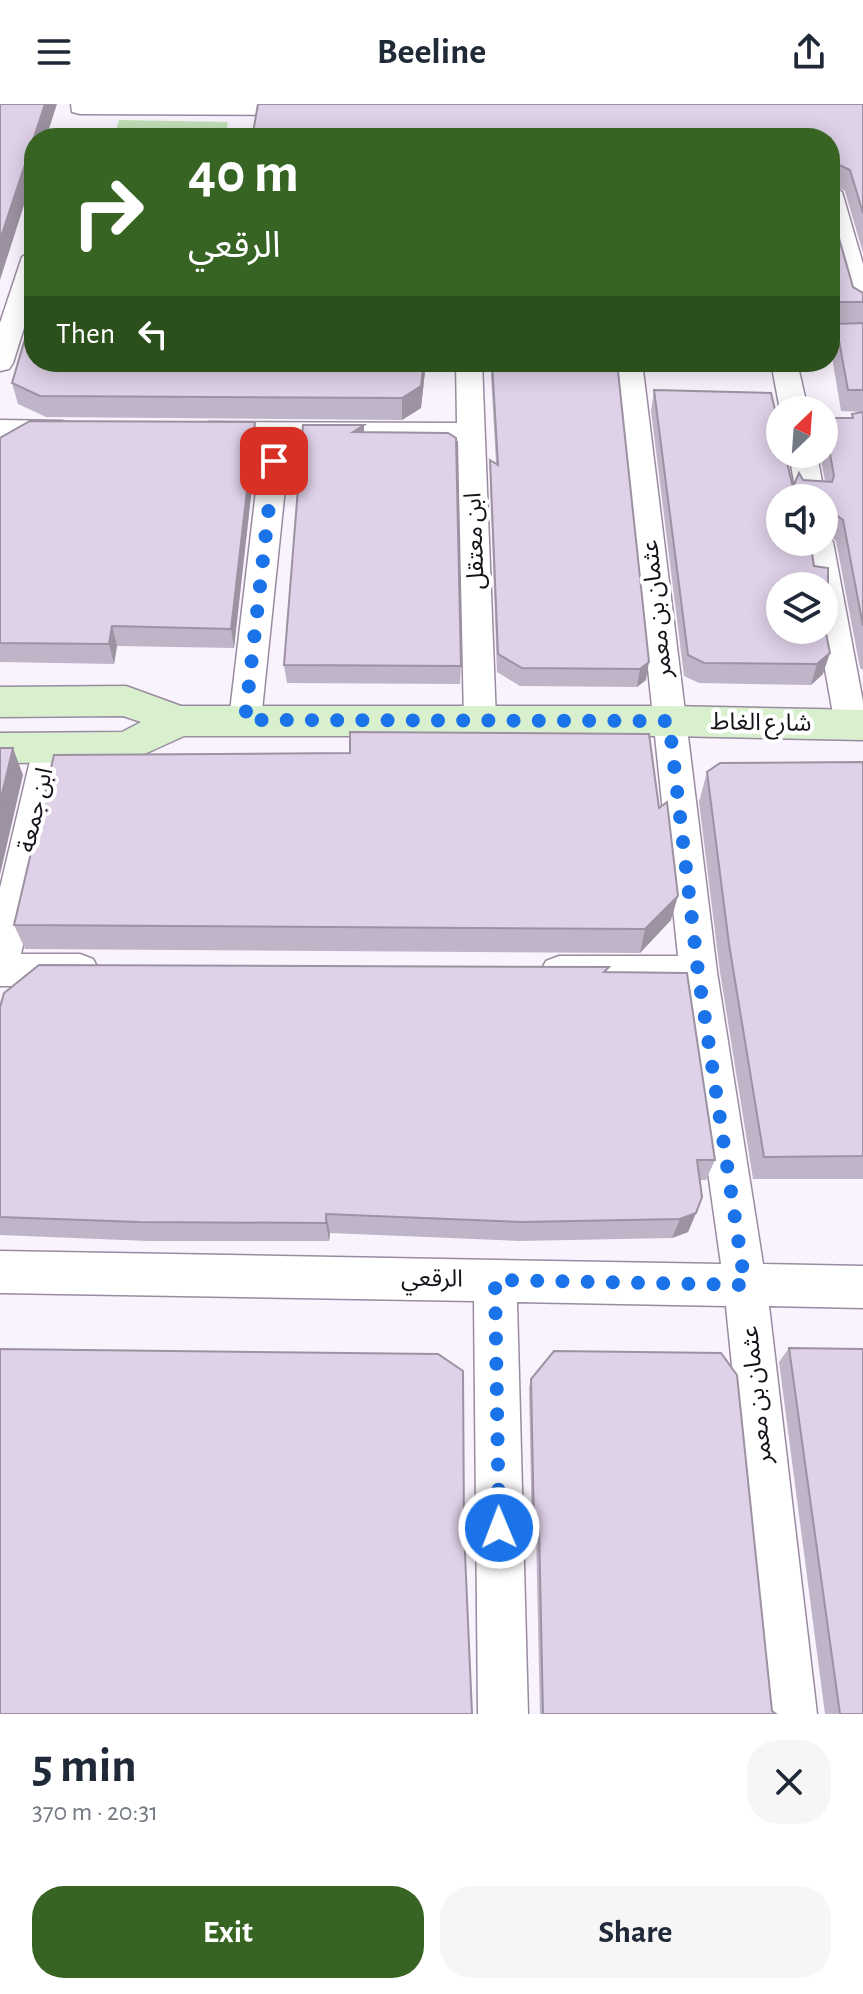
<!DOCTYPE html>
<html lang="en">
<head>
<meta charset="utf-8">
<style>
  :root { --surface:#fff; --page:#f6f6f7; --text:#1f2937; --muted:#747a83; --accent:#376422 }
  body { margin:0; font-family:"Alegreya Sans","Noto Sans Arabic",sans-serif; background:var(--page); color:var(--text); height:100vh; display:flex; flex-direction:column; font-size:30px; white-space:nowrap }
  * { box-sizing:border-box; margin:0 }
  p { font-size:26px; color:var(--muted) }
  .icon { flex:none; width:44px; height:44px; fill:none; stroke:currentColor; stroke-width:2; stroke-linecap:round; stroke-linejoin:round }
  .map { position:relative; height:1610px; overflow:hidden }
  .details { display:flex; flex-direction:column; background:var(--surface); flex:1 }
  .details>* { flex:none }
  .guide { position:absolute; left:24px; top:24px; width:816px; height:244px; border-radius:32px; box-shadow:0 4px 20px #0003; background:#376422; color:#fff; overflow:hidden }
  .needle { width:52px; rotate:25deg }
  .tools { position:absolute; left:766px; top:292px; display:grid; gap:16px }
  .tools a { display:grid; place-items:center; width:72px; height:72px; border-radius:50%; background:var(--surface); box-shadow:0 4px 20px #0003; font-size:40px }
  .pin { position:absolute; display:grid; place-items:center; width:68px; height:68px; color:#fff; margin:-34px; border-radius:16px; box-shadow:0 4px 12px #0006 }
  .me { position:absolute; width:88px; margin:-44px; rotate:359deg; stroke-linejoin:round; filter:drop-shadow(0 0 6px #0008) }
  .turn { display:flex; align-items:center; gap:28px; height:168px; padding:0 32px; font-size:36px }
  .turn .icon { width:104px; height:104px; stroke-width:2.5 }
  .turn b { display:block; font-size:56px; line-height:68px }
  .then { display:flex; align-items:center; height:76px; padding:0 32px; background:#0003; gap:16px; font-size:30px }
  .round { display:grid; place-items:center; flex:none; width:84px; height:84px; border-radius:32px; background:var(--page) }
  .summary { display:flex; align-items:center; justify-content:space-between; height:136px; padding:0 32px }
  h1 { font-size:48px; font-weight:600; line-height:60px }
  .primary-button { display:flex; gap:16px; margin-top:auto; padding:16px 32px }
  .primary-button a { flex:1; height:92px; border-radius:32px; background:var(--accent); color:#fff; font-size:32px; font-weight:600; line-height:92px; text-align:center }
  .primary-button a+a { background:var(--page); color:var(--text) }
  header { display:flex; justify-content:space-between; align-items:center; height:104px; padding:0 32px; background:var(--surface); font-size:36px; font-weight:600 }
  .map>svg:first-child { display:block }
  .green { fill:#c3e0b8 }
  .lines { fill:none; stroke-linecap:round; stroke-linejoin:round }
  .street-casing { stroke:#998ca1; stroke-width:3 }
  .secondary-casing { stroke:#998ca1; stroke-width:3 }
  .street { fill:#fff; fill-rule:evenodd }
  .secondary { fill:#d9f0cf; fill-rule:evenodd }
  .wall { fill:#c0b4c8 }
  .shaded-wall { fill:#9c92a2 }
  .building { fill:#dfd1e8; stroke:#9c92a2; stroke-width:2 }
  .route { stroke:#1a73e8; stroke-width:14; stroke-dasharray:0 25.2 }
  .labels { text-anchor:middle; dominant-baseline:central; stroke-width:8; stroke-linejoin:round; paint-order:stroke }
  .street-label { font-size:24px; fill:#17121a; stroke:#fff }
</style>
</head>
<body>
<header><svg class="icon" aria-label="menu" viewBox="0 0 24 24"><path d="M4 6h16M4 12h16M4 18h16"/></svg>Beeline<svg class="icon" aria-label="share" viewBox="0 0 24 24"><path d="M12 15V3M7 8l5-5 5 5M5 13v7h14v-7"/></svg></header>
<div class="map">
<svg width="863" height="1610" viewBox="0 0 863 1610">
  <rect width="100%" height="100%" fill="#f9f3fd"/>
  <polygon class="green" points="119,16 228,18 225,34 114,34"/>
  <g class="lines">
    <g class="street-casing">
      <g id="street">
        <polygon points="71,0 315,0 318,4 307,11 80,10 72,8"/>
        <polygon points="830,81 842,88 863,160 863,211 850,203 830,130"/>
        <polygon points="34,146 34,192 13,259 9,265 0,267 0,219 22,153"/>
        <rect x="830" y="222" width="33" height="16"/>
        <polygon points="456,258 482,258 496,616 492,625 480,628 468,625 464,616 458,337 290,336 261,616 257,625 245,628 233,625 229,616 262,336 199,333 195,327 199,321 209,318 457,319"/>
        <polygon points="616,258 642,258 717,868 763,1160 863,1162 863,1204 769,1202 817,1610 767,1610 726,1202 517,1198 528,1610 478,1610 474,1197 0,1189 0,1147 721,1160 682,884 559,884 546,879 540,868 546,857 559,852 678,852"/>
        <polygon points="771,258 797,258 808,306 780,306"/>
        <polygon points="0,316 62,317 72,320 76,326 72,332 62,335 0,334"/>
        <polygon points="789,350 817,350 825,394 824,396 797,394"/>
        <polygon points="824,430 833,438 863,598 863,629 851,633 839,630 835,621 818,526 824,526 824,482 811,482 803,438 824,438"/>
        <polygon points="50,631 62,635 67,644 21,850 80,850 93,855 99,866 93,877 80,882 0,882 0,784 33,644 38,635"/>
      </g>
    </g>
    <g class="secondary-casing">
      <polygon id="secondary" points="126,582 181,602 669,602 863,606 863,636 669,632 184,632 127,658 0,659 0,629 122,628 141,618 123,612 0,613 0,583"/>
    </g>
    <use href="#street" class="street"/>
    <use href="#secondary" class="secondary"/>
  </g>
  <g class="wall">
    <polygon points="863,0 863,149 845,87 833,81 832,110 853,183 863,189 863,308 841,307 830,241 836,220 847,219 830,219 830,34"/>
    <polygon points="426,258 421,304 402,316 46,313 18,300 12,279"/>
    <polygon points="491,258 646,576 637,583 520,582 497,568 490,374 490,356 496,359 491,272"/>
    <polygon points="654,286 793,383 803,376 825,377 820,350 824,350 824,318 851,314 852,310 863,308 863,566 860,564 836,437 824,427 824,394 780,394 780,482 824,526 823,570 811,581 699,579 684,572 651,307"/>
    <polygon points="364,328 461,562 460,580 287,579 284,561"/>
    <polygon points="0,334 257,338 234,544 117,542 114,560 0,558"/>
    <polygon points="863,658 863,1075 753,1075 720,868 699,698 707,668"/>
    <polygon points="671,816 640,849 25,845 14,821"/>
    <polygon points="608,869 715,1056 706,1076 700,1076 696,1109 688,1128 672,1134 519,1137 330,1129 329,1137 148,1137 0,1131 0,903"/>
    <polygon points="789,1244 863,1610 825,1610 779,1258"/>
    <polygon points="531,1275 772,1607 776,1610 540,1610 536,1430 532,1430 529,1284"/>
  </g>
  <g class="shaded-wall">
    <polygon points="45,0 57,0 46,34 34,34 34,70 0,176 0,136"/>
    <polygon points="836,198 830,219 833,203"/>
    <polygon points="424,258 426,258 421,304 402,316 402,294"/>
    <polygon points="255,318 257,338 234,544 231,525"/>
    <polygon points="364,321 364,339 353,328"/>
    <polygon points="112,522 117,542 114,560 109,540"/>
    <polygon points="830,549 823,570 811,581 817,560"/>
    <polygon points="649,558 646,576 637,583 640,565"/>
    <polygon points="13,644 23,671 0,771 0,698"/>
    <polygon points="678,792 671,816 640,849 645,825"/>
    <polygon points="696,1109 688,1128 672,1134 680,1115"/>
    <polygon points="326,1110 330,1129 329,1137 326,1119"/>
  </g>
  <g class="building">
    <polygon points="0,0 45,0 0,136"/>
    <polygon points="258,0 863,0 863,109 850,66 833,58 832,110 853,183 863,189 863,198 836,198 833,203 830,191 830,34 252,34"/>
    <polygon points="34,204 34,258 424,258 421,282 402,294 40,292 12,279"/>
    <polygon points="863,219 863,286 848,286 836,220"/>
    <polygon points="492,258 617,258 649,558 640,565 522,564 498,550 490,356 498,361"/>
    <polygon points="654,286 771,289 780,327 780,350 785,350 793,383 799,369 803,376 832,378 834,372 826,328 824,327 824,318 826,314 853,314 852,310 863,308 863,522 843,416 830,406 827,414 824,414 824,394 780,394 780,438 810,438 814,462 828,464 828,502 824,505 824,482 780,482 780,526 824,526 824,519 830,549 817,560 704,559 688,551"/>
    <polygon points="30,317 255,318 231,525 112,522 109,540 0,539 0,334"/>
    <polygon points="303,321 364,321 353,328 448,329 456,334 461,562 284,561"/>
    <polygon points="350,628 649,630 659,704 667,698 678,792 645,825 14,821 54,651 350,649"/>
    <polygon points="0,644 13,644 0,698"/>
    <polygon points="863,658 863,1052 764,1053 729,840 707,668 720,659"/>
    <polygon points="39,861 609,863 604,868 687,869 715,1056 697,1056 702,1093 696,1109 680,1115 521,1118 326,1110 326,1119 139,1118 0,1113 0,903 4,889"/>
    <polygon points="789,1244 863,1245 863,1610 840,1610"/>
    <polygon points="0,1245 438,1250 463,1267 464,1426 472,1610 0,1610"/>
    <polygon points="554,1247 721,1249 737,1271 772,1607 776,1610 543,1610 539,1423 534,1423 531,1275"/>
  </g>
  <g class="lines">
    <polyline class="route" points="274,357 245,616 669,617 698,868 745,1181 495,1176 499,1424"/>
  </g>
  <g class="labels">
    <g class="street-label">
      <text transform="translate(475 437) rotate(-92)">ابن معتقل</text>
      <text transform="translate(657 505) rotate(-96)">عثمان بن معمر</text>
      <text transform="translate(761 619) rotate(1)">شارع الغاط</text>
      <text transform="translate(36 706) rotate(-77)">ابن جمعة</text>
      <text transform="translate(432 1175) rotate(1)">الرقعي</text>
      <text transform="translate(757 1291) rotate(-96)">عثمان بن معمر</text>
    </g>
  </g>
</svg>
<div class="tools">
<a><svg class="needle" viewBox="-14 -14 28 28"><path d="M0-13l5 13h-10z" fill="#e53935"/><path d="M0 13l5-13h-10z" fill="#747a83"/></svg></a>
<a><svg class="icon" aria-label="sound" viewBox="0 0 24 24"><path d="M4 9h4l5-4v14l-5-4H4zM17 9q2 3 0 6"/></svg></a>
<a><svg class="icon" aria-label="layers" viewBox="0 0 24 24"><path d="M12 4l9 5-9 5-9-5zM3 14l9 5 9-5"/></svg></a>
</div>
<div class="pin" style="left:274px;top:357px;background:#d93025"><svg class="icon" aria-label="arrive" viewBox="0 0 24 24"><path d="M6 21V4h12l-3 4 3 4H6"/></svg></div>
<svg class="me" style="left:499px;top:1424px" viewBox="-20 -20 40 40"><circle r="17" fill="#1a73e8" stroke="#fff" stroke-width="3"/><path d="M0-11L8 9 0 5-8 9z" fill="#fff"/></svg>
<div class="guide">
<div class="turn"><svg class="icon" aria-label="right" viewBox="0 0 24 24"><path d="M7 20v-9h11M14 6l5 5-5 5"/></svg><div><b>40 m</b>الرقعي</div></div>
<div class="then">Then<svg class="icon" aria-label="left" viewBox="0 0 24 24"><path d="M17 20v-9H6M10 6l-5 5 5 5"/></svg></div>
</div>
</div>
<section class="details">
<div class="summary"><div><h1>5 min</h1><p>370 m · 20:31</p></div><a class="round"><svg class="icon" aria-label="close" viewBox="0 0 24 24"><path d="M6 6l12 12M18 6L6 18"/></svg></a></div>
<div class="primary-button"><a>Exit</a><a>Share</a></div>
</section>
</body>
</html>
